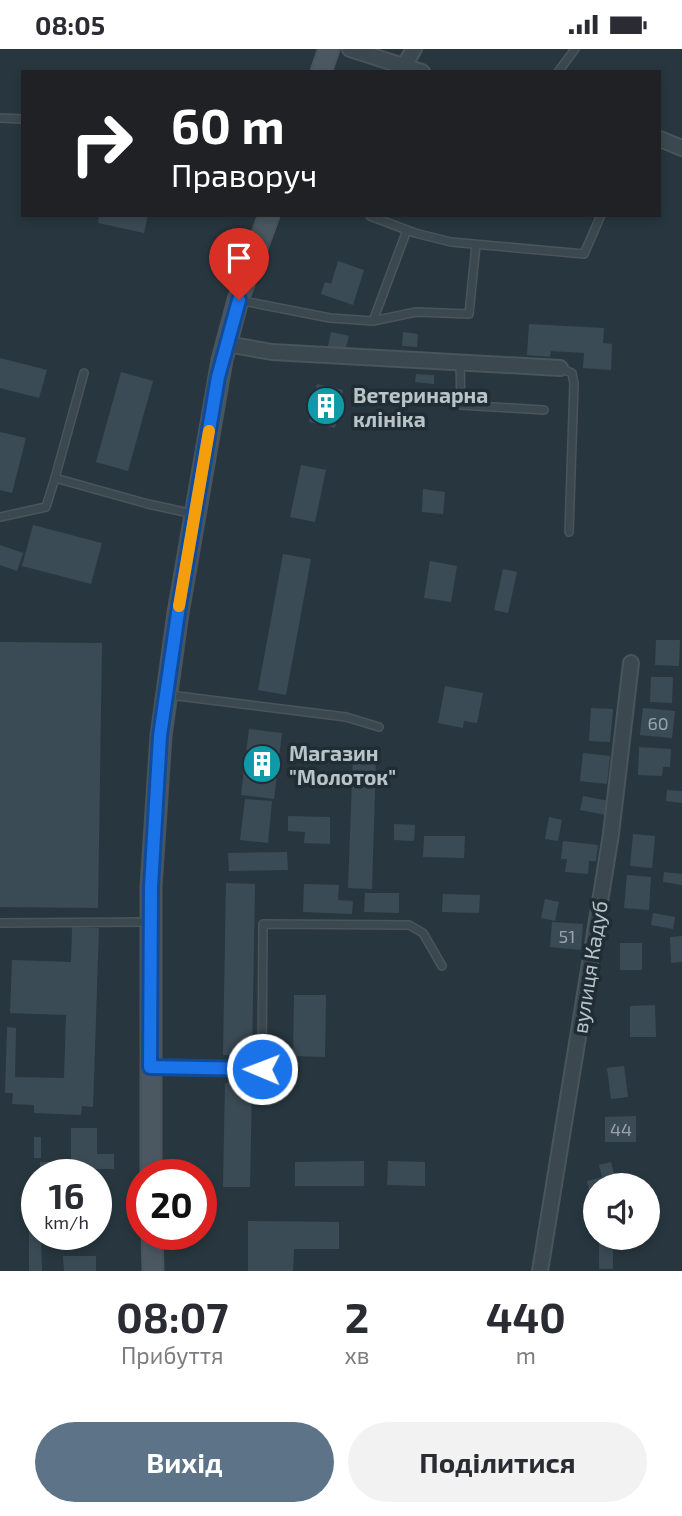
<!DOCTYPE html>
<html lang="uk">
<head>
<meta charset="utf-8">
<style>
  :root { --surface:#fff; --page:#f2f2f3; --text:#2b2b33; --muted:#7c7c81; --accent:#5c7388 }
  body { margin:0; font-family:"Exo 2",sans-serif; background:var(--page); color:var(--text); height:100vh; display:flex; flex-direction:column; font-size:26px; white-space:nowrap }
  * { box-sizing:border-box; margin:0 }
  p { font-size:23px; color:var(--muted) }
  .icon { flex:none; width:38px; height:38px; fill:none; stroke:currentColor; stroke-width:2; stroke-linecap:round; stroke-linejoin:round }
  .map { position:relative; height:1222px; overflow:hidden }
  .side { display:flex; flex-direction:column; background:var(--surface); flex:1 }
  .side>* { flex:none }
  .hud { position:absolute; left:21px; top:21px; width:640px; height:147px; border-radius:0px; box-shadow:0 4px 10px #0003; background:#202124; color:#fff; overflow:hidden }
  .tools { position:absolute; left:583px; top:1124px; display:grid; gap:14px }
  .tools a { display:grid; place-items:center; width:77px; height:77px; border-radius:50%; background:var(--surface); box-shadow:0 4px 10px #0003; font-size:35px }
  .speed { position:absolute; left:21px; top:1110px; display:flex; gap:14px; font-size:35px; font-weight:700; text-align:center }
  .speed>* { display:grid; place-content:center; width:91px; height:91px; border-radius:50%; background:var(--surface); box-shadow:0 4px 10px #0003; line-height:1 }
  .speed small { font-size:18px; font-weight:400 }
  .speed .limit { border:10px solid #d22; background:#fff; color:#111 }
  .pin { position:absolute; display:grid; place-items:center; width:60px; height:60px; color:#fff; margin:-72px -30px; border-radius:50% 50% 50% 0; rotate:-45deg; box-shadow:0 0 7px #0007 }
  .pin .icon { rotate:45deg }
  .me { position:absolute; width:77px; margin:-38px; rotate:271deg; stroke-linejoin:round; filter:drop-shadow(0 0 5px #0008) }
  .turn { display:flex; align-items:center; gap:24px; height:147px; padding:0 35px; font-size:32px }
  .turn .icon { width:91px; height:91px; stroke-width:2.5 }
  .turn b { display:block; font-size:49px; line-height:60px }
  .eta { display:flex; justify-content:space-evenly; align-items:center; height:119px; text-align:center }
  .eta b { font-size:42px; font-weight:700; line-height:49px }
  .button { display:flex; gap:14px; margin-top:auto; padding:14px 35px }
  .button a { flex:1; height:80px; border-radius:42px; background:var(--accent); color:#fff; font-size:28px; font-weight:700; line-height:80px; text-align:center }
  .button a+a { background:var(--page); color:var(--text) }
  .status { display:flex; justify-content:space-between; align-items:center; height:49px; padding:0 35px; background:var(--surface); direction:ltr }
  .status svg { height:19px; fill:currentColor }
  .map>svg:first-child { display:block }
  .building { fill:#3b4b55 }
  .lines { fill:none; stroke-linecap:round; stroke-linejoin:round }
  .lane-casing { stroke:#49545b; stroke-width:10 }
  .street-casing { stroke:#49545b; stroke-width:18 }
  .secondary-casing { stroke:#49545b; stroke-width:23 }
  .lane { stroke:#3c484f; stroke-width:7 }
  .street { stroke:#3c484f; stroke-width:14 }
  .secondary { stroke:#4b5862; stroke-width:19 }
  .route-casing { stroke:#114b97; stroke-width:18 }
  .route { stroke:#1a73e8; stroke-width:12 }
  .slow { stroke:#f59e0b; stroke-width:12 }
  .labels { text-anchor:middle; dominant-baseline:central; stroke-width:7; stroke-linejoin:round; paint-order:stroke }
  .number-label { font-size:18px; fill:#98a3ab }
  .poi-label { font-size:21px; font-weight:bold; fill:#b9c3ca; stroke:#212d34; text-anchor:start }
  .street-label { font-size:21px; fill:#b9c3ca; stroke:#212d34 }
</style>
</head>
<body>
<div class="status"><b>08:05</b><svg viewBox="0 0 49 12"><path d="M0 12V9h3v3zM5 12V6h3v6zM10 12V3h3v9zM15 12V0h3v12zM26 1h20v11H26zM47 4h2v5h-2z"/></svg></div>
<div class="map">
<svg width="682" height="1222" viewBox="0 0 682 1222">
  <rect width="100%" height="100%" fill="#28373f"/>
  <g class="building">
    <polygon points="99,166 148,166 144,184 98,174"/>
    <polygon points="338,212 364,221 353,256 321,245 325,233 331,235"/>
    <polygon points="529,275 604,279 603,294 612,295 611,321 583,319 584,304 551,302 550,308 527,306"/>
    <polygon points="331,283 349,287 345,301 328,297"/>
    <polygon points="403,283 418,285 417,298 402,297"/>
    <polygon points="0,309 47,321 39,349 0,339"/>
    <polygon points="121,323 153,332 128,422 96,413"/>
    <polygon points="416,325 434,326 434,335 415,333"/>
    <polygon points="317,335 343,341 335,379 309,373"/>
    <polygon points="0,383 26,389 12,444 0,441"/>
    <polygon points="301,416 326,421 315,473 290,468"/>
    <polygon points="423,440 445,443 443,465 422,463"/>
    <polygon points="33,476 102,494 91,535 22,517"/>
    <polygon points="0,496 23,504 17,522 0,516"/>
    <polygon points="283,505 311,510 286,646 258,641"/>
    <polygon points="430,512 457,517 451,553 424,549"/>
    <polygon points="503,520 517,523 508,564 494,561"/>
    <polygon points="656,591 680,591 679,617 655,616"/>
    <polygon points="0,593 102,594 98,859 0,858"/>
    <polygon points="651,628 673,628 672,654 650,653"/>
    <polygon points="445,637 483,644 477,674 464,672 463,679 438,674"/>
    <polygon points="591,659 613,660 610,693 589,692"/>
    <polygon points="643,659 675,662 672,689 640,686"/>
    <polygon points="249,680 282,684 274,750 241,746"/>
    <polygon points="639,698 671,700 670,718 663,718 662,727 638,726"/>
    <polygon points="583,704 610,707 607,735 580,732"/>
    <polygon points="353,706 376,707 372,840 348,839"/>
    <polygon points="667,741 682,742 682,754 666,752"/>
    <polygon points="583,747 609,752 606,766 580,761"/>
    <polygon points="245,750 272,752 268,794 240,791"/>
    <polygon points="288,767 330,768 330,795 304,794 305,783 288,782"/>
    <polygon points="549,768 562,771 558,792 545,790"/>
    <polygon points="394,775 415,776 414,792 394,791"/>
    <polygon points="633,785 655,787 652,819 630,817"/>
    <polygon points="424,787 465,787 464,809 423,808"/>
    <polygon points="563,792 598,796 596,812 589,812 588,825 565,823 567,810 561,810"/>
    <polygon points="287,803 288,821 229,822 228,804"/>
    <polygon points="664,823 682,825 682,836 663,833"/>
    <polygon points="627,826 651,828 649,861 624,859"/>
    <polygon points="226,834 255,835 252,1007 223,1006"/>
    <polygon points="304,835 339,836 338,851 353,852 352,865 303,863"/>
    <polygon points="365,844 399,844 399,864 364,863"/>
    <polygon points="443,845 480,846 479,864 442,863"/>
    <polygon points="545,850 559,853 555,872 541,869"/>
    <polygon points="653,864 675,868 673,880 651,876"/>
    <polygon points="552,873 583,875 581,901 550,898"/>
    <polygon points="72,878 99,879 93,1058 82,1057 81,1066 34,1064 34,1056 12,1055 13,1044 5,1044 7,978 16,979 15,1028 64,1029 66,966 10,964 12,911 71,913"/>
    <polygon points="682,887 682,913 671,914 670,888"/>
    <rect x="620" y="894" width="22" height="27"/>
    <polygon points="294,946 326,946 325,1008 293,1007"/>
    <polygon points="655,956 656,988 630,988 630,957"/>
    <polygon points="624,1017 628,1048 611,1050 607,1019"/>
    <polygon points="225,1034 252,1035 250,1138 223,1138"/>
    <polygon points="636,1067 636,1093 605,1093 605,1068"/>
    <polygon points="71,1079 97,1079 97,1105 114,1105 114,1120 71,1120"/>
    <rect x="34" y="1088" width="7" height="21"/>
    <polygon points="364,1112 364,1137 295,1137 295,1113"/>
    <polygon points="388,1112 425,1113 425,1137 387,1136"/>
    <rect x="40" y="1113" width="19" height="12"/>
    <polygon points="611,1113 617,1136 595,1136 594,1160 587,1132 602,1128 599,1116"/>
    <polygon points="29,1166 37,1166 37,1185 41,1185 42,1222 29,1222"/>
    <polygon points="248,1172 339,1173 339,1200 294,1200 293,1222 248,1222"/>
    <rect x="599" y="1188" width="14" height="32"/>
    <polygon points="63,1207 96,1207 96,1222 64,1222"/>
  </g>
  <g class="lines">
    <g class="lane-casing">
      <g id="lane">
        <polyline points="558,23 575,0"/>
        <polyline points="0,69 23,70"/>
        <polyline points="370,167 415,184 451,193 584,205 601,166"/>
        <polyline points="238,251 330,269 373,272 407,181"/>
        <polyline points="373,272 416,263 469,265 476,196"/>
        <polyline points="460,314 461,356 544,361"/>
        <polyline points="560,319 572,324 574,335 569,483"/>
        <polyline points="84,324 55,429 148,455 194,465"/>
        <polyline points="0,468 46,458 55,429"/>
        <polyline points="170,646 346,668 379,678"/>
        <polyline points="0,874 150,873"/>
        <polyline points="154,1018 262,1020 263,875 409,876 423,884 442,917"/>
      </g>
    </g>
    <g class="street-casing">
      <g id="street">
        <polyline points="350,0 422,23"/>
        <polyline points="404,17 414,0"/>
        <polyline points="660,90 682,99"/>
        <polyline points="226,295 272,303 560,319"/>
        <polyline points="540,1222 611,785 631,614"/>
      </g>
    </g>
    <g class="secondary-casing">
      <g id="secondary">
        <polyline points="321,23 329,0"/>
        <polyline points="151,1125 151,838 161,687 178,564 222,311 238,251 269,166"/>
        <polyline points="152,1185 153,1222"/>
      </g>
    </g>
    <use href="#lane" class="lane"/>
    <use href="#street" class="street"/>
    <use href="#secondary" class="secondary"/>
  </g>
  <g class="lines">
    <g class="route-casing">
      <polyline id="route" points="239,251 218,328 178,564 160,687 151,838 150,1018 262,1020"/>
    </g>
    <use href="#route" class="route"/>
    <polyline class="slow" points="179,557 209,382"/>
  </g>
  <defs>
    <g id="building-disc" transform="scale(2.0125)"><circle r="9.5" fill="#0f9aa8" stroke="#212d34"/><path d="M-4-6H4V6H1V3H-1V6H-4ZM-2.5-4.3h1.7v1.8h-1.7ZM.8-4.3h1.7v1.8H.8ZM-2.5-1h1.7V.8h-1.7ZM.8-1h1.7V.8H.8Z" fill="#fff"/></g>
  </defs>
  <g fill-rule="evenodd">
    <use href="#building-disc" x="326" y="357"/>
    <use href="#building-disc" x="262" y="715"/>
  </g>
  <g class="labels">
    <g class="number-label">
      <text x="658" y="674">60</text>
      <text x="567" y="887">51</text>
      <text x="621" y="1080">44</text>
    </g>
    <g class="poi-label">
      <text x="353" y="345">Ветеринарна<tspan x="353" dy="24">клініка</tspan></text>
      <text x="289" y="703">Магазин<tspan x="289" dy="24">"Молоток"</tspan></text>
    </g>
    <g class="street-label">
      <text transform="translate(589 918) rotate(-81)">вулиця Кадуб</text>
    </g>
  </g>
</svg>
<div class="tools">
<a><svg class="icon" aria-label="sound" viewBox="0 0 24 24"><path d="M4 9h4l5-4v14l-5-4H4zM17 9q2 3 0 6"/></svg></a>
</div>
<div class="speed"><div>16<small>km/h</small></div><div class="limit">20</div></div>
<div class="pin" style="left:239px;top:251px;background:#d93025"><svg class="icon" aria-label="arrive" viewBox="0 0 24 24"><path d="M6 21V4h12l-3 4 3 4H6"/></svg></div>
<svg class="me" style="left:262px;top:1020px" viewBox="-20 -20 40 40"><circle r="17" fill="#1a73e8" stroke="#fff" stroke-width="3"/><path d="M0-11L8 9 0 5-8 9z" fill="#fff"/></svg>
<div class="hud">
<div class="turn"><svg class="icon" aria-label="right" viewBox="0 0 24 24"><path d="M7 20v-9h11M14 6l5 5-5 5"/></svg><div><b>60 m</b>Праворуч</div></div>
</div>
</div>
<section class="side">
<div class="eta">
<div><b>08:07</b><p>Прибуття</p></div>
<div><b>2</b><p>хв</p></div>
<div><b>440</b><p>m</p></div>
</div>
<div class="button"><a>Вихід</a><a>Поділитися</a></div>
</section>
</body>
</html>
